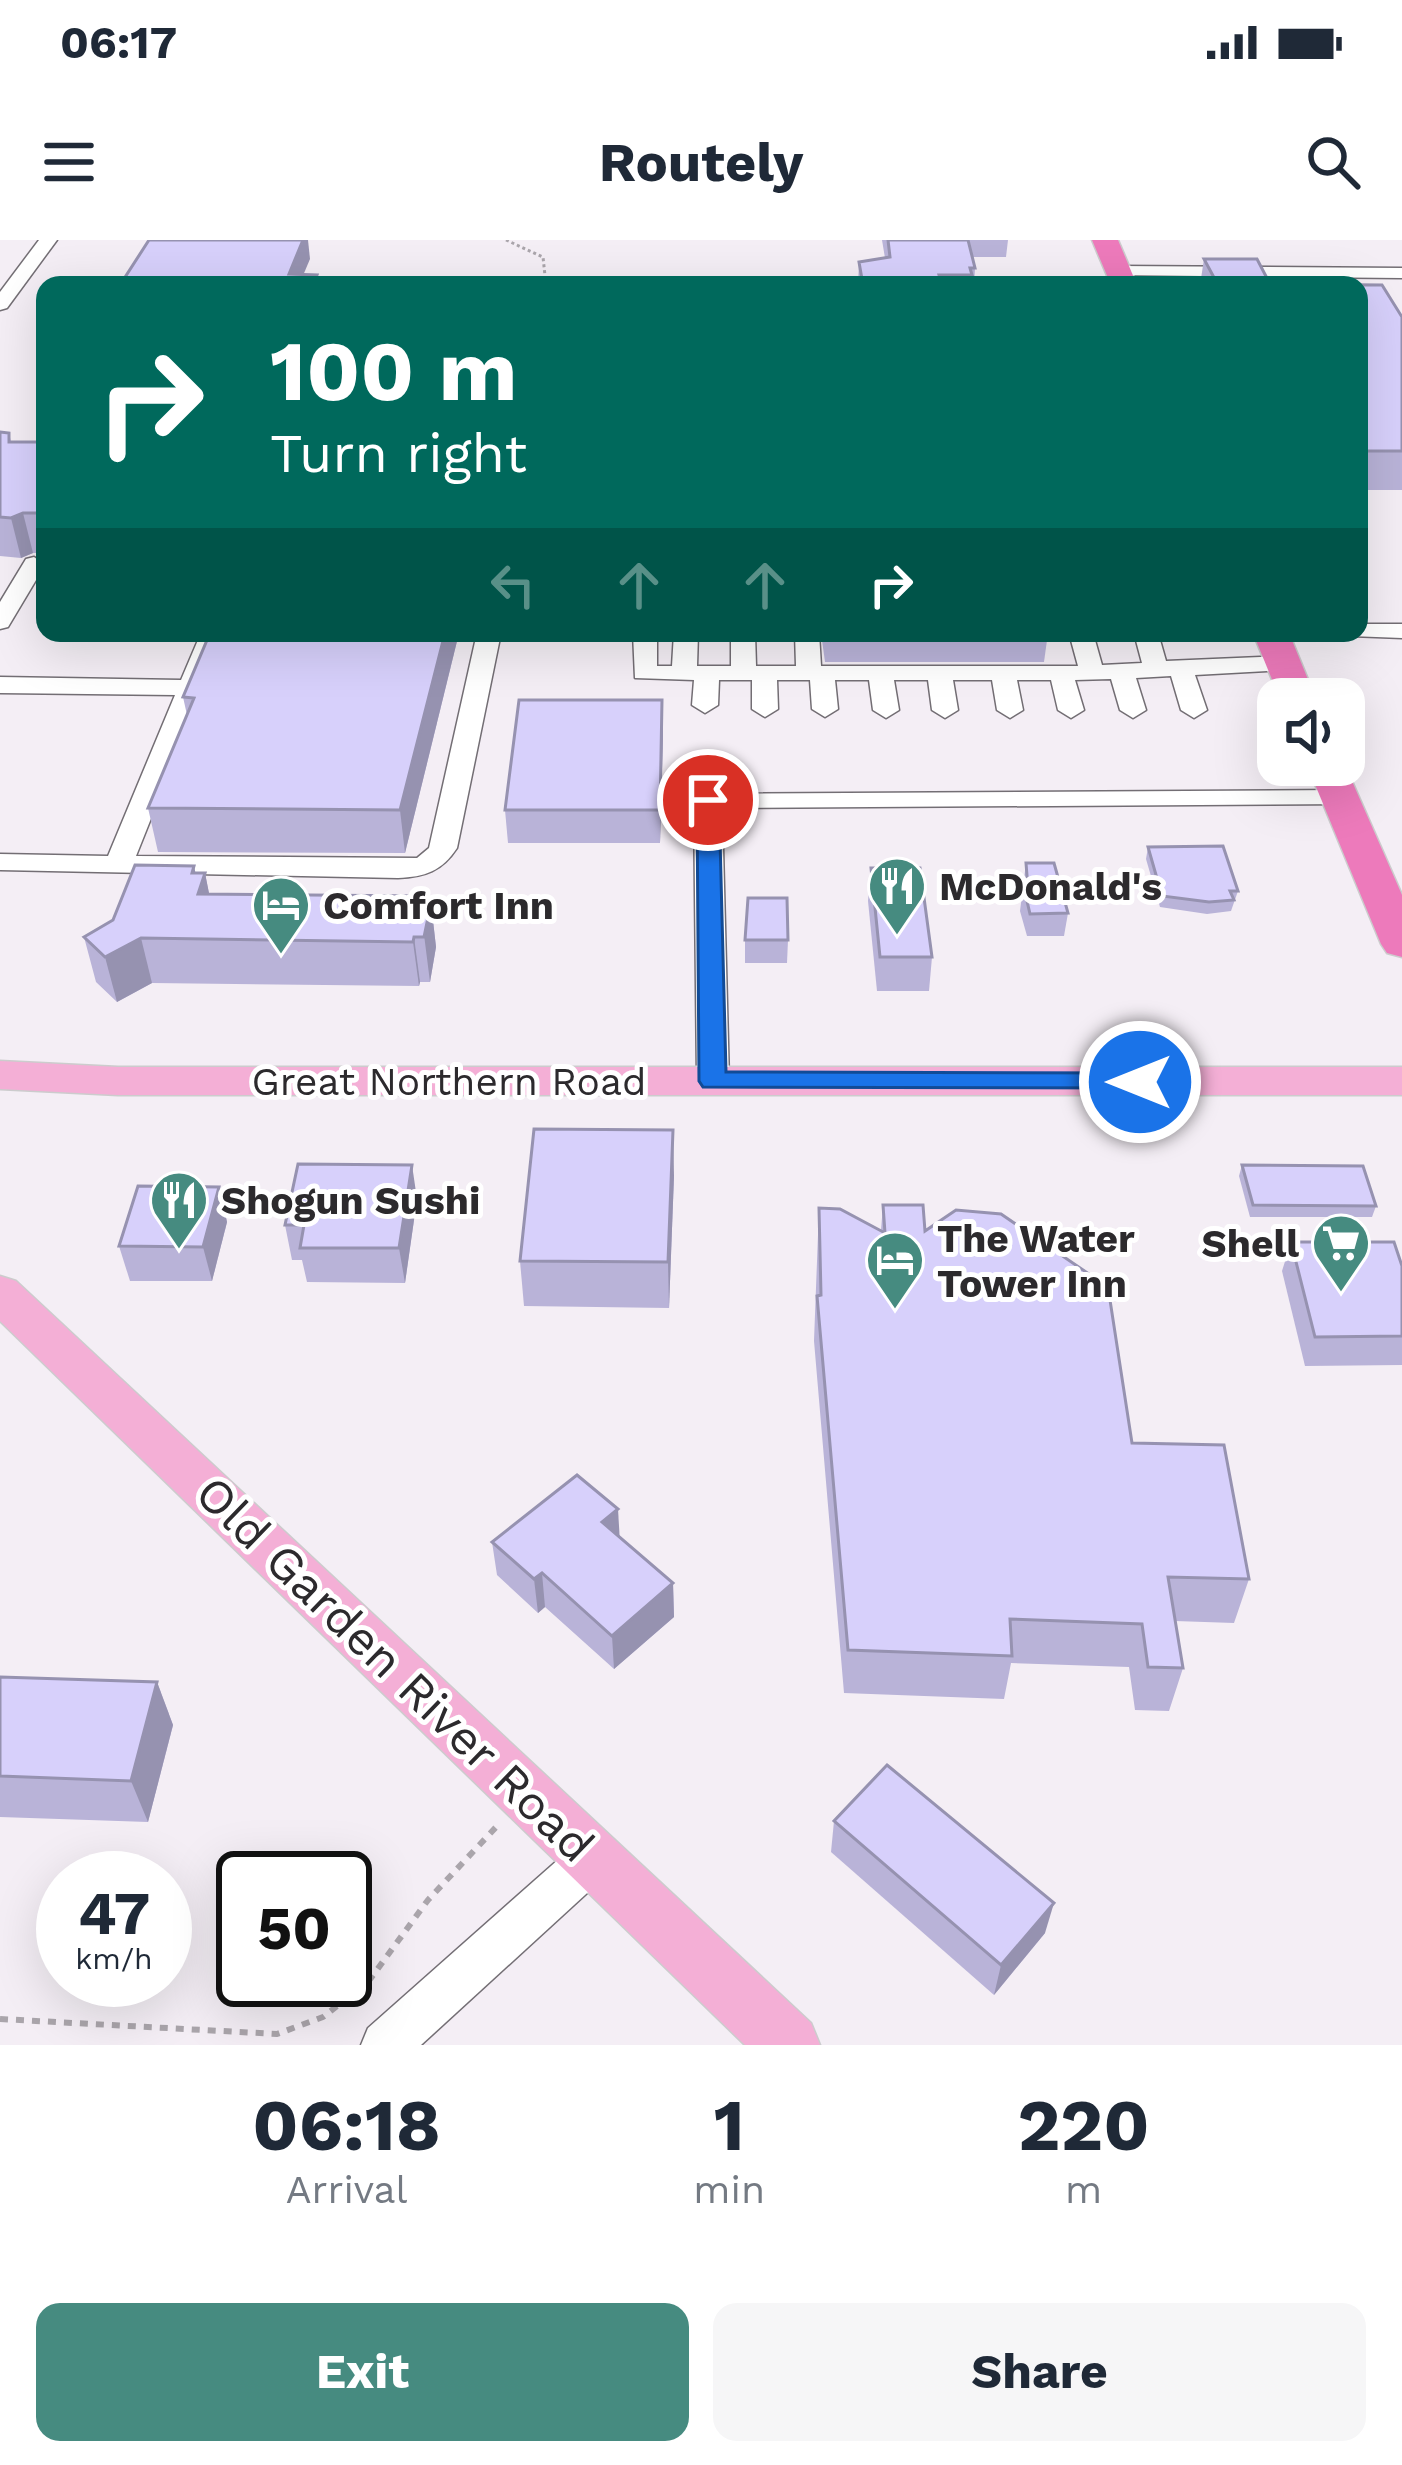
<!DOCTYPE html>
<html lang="en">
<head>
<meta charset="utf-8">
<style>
  :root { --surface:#fff; --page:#f6f6f7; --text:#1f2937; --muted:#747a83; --accent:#468b80 }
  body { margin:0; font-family:"Work Sans",sans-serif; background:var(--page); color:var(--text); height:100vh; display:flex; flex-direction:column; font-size:45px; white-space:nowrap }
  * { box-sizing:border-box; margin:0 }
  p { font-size:39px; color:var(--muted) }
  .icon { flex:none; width:66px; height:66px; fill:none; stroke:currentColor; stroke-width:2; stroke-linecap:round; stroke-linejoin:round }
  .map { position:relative; height:1805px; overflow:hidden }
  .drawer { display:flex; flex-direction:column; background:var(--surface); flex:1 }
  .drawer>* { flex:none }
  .hud { position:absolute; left:36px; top:36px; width:1332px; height:366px; border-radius:24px; box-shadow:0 12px 48px #0002; background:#00695c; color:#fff; overflow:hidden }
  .fabs { position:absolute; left:1257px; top:438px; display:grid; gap:24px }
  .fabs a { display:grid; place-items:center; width:108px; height:108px; border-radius:24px; background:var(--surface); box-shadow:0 12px 48px #0002; font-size:60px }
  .speed { position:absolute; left:36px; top:1611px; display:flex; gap:24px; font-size:60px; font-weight:700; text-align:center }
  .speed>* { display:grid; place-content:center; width:156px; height:156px; border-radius:50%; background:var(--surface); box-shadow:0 12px 48px #0002; line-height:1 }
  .speed small { font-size:30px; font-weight:400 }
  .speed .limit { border:6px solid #111; border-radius:18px; background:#fff; color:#111 }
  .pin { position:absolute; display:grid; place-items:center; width:102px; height:102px; color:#fff; margin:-51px; border:6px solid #fff; border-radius:50%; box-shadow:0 3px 12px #0007 }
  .me { position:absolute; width:132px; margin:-66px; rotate:270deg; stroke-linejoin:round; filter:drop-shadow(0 0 9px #0008) }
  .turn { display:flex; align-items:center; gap:42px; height:252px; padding:0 36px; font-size:54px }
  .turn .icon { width:156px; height:156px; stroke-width:2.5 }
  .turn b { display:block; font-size:84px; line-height:102px }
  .lanes { display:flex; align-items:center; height:114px; padding:0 36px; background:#0003; justify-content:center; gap:60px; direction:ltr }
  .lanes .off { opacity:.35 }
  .eta { display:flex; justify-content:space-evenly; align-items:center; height:204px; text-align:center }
  .eta b { font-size:72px; font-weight:700; line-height:84px }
  .cta { display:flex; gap:24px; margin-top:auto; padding:24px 36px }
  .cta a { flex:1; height:138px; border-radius:24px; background:var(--accent); color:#fff; font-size:48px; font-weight:700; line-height:138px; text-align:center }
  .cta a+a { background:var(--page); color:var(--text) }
  .status { display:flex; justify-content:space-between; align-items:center; height:84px; padding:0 60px; background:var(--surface); direction:ltr }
  .status svg { height:33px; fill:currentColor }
  header { display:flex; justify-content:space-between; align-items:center; height:156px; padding:0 36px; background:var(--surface); font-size:54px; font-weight:700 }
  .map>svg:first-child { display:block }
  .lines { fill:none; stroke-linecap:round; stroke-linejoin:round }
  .minor-casing { stroke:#736e74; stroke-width:3 }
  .major-casing { stroke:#cccccd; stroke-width:3 }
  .highway-casing { stroke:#cccccd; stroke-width:3 }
  .path-far1 { stroke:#aaa5ab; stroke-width:3; stroke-dasharray:3 3; stroke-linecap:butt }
  .path { stroke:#aaa5ab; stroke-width:6; stroke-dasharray:8 8; stroke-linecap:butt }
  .minor { fill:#fff; fill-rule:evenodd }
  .major { fill:#f4afd6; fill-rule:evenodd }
  .highway { fill:#ed7abb; fill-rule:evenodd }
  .wall { fill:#b9b3d8 }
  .shaded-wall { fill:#9692b0 }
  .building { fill:#d7d0fb; stroke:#9692b0; stroke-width:3 }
  .route { fill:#1a73e8; stroke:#114b97; stroke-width:3 }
  .labels { text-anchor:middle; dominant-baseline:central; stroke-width:10; stroke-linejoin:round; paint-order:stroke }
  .poi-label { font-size:39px; font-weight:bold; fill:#2c2a2d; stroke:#fff; text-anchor:start }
  .street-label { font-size:39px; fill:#2c2a2d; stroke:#fff }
  .near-street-label { font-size:48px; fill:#2c2a2d; stroke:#fff }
</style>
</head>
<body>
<div class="status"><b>06:17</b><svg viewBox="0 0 49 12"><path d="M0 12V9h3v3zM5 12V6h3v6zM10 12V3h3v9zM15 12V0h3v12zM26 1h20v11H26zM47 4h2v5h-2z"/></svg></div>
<header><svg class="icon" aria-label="menu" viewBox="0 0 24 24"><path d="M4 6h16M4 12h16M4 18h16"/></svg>Routely<svg class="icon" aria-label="search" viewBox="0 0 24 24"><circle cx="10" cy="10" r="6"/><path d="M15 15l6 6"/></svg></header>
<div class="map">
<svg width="1402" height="1805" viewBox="0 0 1402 1805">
  <rect width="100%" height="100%" fill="#f4eef5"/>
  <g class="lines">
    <g class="minor-casing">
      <g id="minor">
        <polygon points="39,0 57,0 7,68 0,70 0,52"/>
        <polygon points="1118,26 1402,28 1402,38 1112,35 1109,31"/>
        <polygon points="34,317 45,325 8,387 0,389 0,362 26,319"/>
        <polygon points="1359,384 1402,384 1402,398 1350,396 1348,393 1359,393"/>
        <path d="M201,393h24l-89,223 281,2 12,-10 48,-215h24l-44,215c-15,23 -32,29 -59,30l-398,-8v-16l108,2 67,-161 -175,-2v-16l181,3z"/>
        <polygon points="633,393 657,393 657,426 672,426 674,393 698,393 697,426 731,426 731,393 755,393 756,426 796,426 795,393 819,393 821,426 1078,426 1069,393 1093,393 1102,425 1142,423 1134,393 1158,393 1166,421 1283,416 1295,423 1283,430 1195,435 1207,470 1194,478 1181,470 1171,436 1136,438 1146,470 1133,478 1120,470 1111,439 1075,440 1084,470 1071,478 1058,470 1051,440 1017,440 1023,470 1010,478 997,470 992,440 953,440 958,470 945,478 932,470 928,440 894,440 899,470 886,478 873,470 869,440 835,440 838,469 825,477 812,469 810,440 777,440 778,469 765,477 752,469 752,440 719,440 718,465 705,473 692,465 694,440 635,438"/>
        <polygon points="1340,550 1354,558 1350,564 722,568 729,841 724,849 702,849 697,841 694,560 698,554"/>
        <polygon points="593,1596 609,1603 616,1618 609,1633 421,1805 361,1805 368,1788 577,1603"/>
      </g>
    </g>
    <g class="major-casing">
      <g id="major">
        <polygon points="0,821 118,827 1402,827 1402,855 118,855 0,849"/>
        <polygon points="0,1036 16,1041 811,1783 820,1805 745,1805 0,1081"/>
      </g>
    </g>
    <g class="highway-casing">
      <g id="highway">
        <polygon points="1092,0 1118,0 1137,45 1111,45"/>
        <polygon points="1253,393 1289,393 1316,459 1280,459"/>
        <polygon points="1344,523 1402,655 1402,717 1387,713 1381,704 1307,525"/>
      </g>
    </g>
    <polyline class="path-far1" points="506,0 543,17 546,45"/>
    <polyline class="path" points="0,1779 277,1794 323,1777 368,1742 428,1660 498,1585"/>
    <use href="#minor" class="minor"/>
    <use href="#major" class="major"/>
    <use href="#highway" class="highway"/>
  </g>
  <g class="wall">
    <polygon points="882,0 1008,0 1006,17 973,17 975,28 974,45 858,45 859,22 885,18"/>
    <polygon points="1204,19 1257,19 1270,44 1382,45 1402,77 1402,250 1359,250 1359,45 1200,45"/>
    <polygon points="0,192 9,193 11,202 45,202 45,313 33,313 21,318 0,316"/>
    <polygon points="459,393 405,613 158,612 148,568 187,475 183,457"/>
    <polygon points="821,393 1048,393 1044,422 825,422"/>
    <polygon points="663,492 660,603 508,603 505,570"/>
    <polygon points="1148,607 1238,651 1231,671 1207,674 1160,667 1146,619"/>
    <polygon points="1026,623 1068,673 1064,696 1027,696 1020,671"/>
    <polygon points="871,628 932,717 929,751 877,751 868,661"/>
    <polygon points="195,633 205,633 209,654 422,656 423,663 431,663 436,707 430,742 420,742 419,746 152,743 117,762 96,742 84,697"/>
    <polygon points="745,700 788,700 787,723 745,723"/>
    <polygon points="1242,925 1376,966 1372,977 1250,977 1239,936"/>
    <polygon points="674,936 669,1068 524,1066 520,1021"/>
    <polygon points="219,947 227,982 212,1041 130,1041 119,1006"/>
    <polygon points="417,959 405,1043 307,1042 302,1020 292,1020 285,985"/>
    <polygon points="883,965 925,991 1132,1203 1249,1339 1234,1383 1175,1381 1183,1428 1169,1471 1135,1470 1129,1427 1011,1423 1004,1459 844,1453 814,1101 819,968 881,990"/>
    <polygon points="1291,1002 1402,1026 1402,1125 1305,1126 1282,1031"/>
    <polygon points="620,1297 673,1343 674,1377 614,1429 545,1367 538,1373 497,1335 492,1302"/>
    <polygon points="0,1437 157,1442 173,1485 148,1582 0,1577"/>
    <polygon points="834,1581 1045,1693 994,1755 831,1612"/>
  </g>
  <g class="shaded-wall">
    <polygon points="303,0 308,0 310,19 299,45 289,34"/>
    <polygon points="23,273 33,313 21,318 11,278"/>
    <polygon points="445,393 459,393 405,613 400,570"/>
    <polygon points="662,460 663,492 660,603 660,570"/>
    <polygon points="194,626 199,649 205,633 214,678 207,698 192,633"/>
    <polygon points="422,656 426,688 431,663 436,707 430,742 420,663"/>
    <polygon points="414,697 420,742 419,746 413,702"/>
    <polygon points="141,698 152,743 117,762 105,717"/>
    <polygon points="673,890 674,936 669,1068 668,1022"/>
    <polygon points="412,925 417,959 405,1043 399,1008"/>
    <polygon points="219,947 227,982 212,1041 203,1007"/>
    <polygon points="618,1269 620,1303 602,1282"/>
    <polygon points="542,1333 545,1367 538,1373 534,1339"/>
    <polygon points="673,1343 674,1377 614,1429 612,1396"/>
    <polygon points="157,1442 173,1485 148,1582 131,1541"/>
    <polygon points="1054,1663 1045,1693 994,1755 1001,1725"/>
  </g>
  <g class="building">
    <polygon points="149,0 303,0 289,34 317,35 313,45 120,45"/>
    <polygon points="888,0 968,0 975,28 970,28 972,35 939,35 942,45 863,45 859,22 890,17"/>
    <polygon points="1204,19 1257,19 1270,44 1382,45 1402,77 1402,211 1359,211 1359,45 1218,45"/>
    <polygon points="0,192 9,193 9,202 45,202 45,273 23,273 11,278 0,277"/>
    <polygon points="210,393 445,393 400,570 148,568 194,458 183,457"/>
    <polygon points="519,460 662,460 660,570 505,570"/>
    <polygon points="1223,606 1238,651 1230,651 1234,660 1209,662 1162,656 1148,607"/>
    <polygon points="1026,623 1054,623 1068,673 1030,674 1024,648 1028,648"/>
    <polygon points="135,625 194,626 192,633 205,633 198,654 422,656 420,663 431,663 424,697 414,697 413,702 141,698 105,717 84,697 113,680"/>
    <polygon points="871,628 920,628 932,717 880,717"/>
    <polygon points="748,658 787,658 788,700 745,700"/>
    <polygon points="534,889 673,890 668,1022 520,1021"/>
    <polygon points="298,924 412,925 399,1008 300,1008 304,985 285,985"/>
    <polygon points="1242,925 1363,926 1376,966 1253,965"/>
    <polygon points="138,946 219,947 203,1007 119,1006"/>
    <polygon points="883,965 923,965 925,991 956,970 1001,974 1108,1047 1132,1203 1224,1205 1249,1339 1168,1337 1183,1428 1148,1427 1142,1384 1010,1379 1012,1416 848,1410 817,1056 821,1055 819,968 840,969 885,993"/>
    <polygon points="1291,1002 1394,1002 1402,1026 1402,1096 1315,1097"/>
    <polygon points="577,1235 618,1269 602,1282 673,1343 612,1396 542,1333 534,1339 492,1302"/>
    <polygon points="0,1437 157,1442 131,1541 0,1536"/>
    <polygon points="887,1525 1054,1663 1001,1725 834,1581"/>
  </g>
  <polygon class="route" points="708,553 719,560 726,832 1140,833 1153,842 1149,848 703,847 699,841 697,560"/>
  <defs>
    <g id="restaurant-pin" transform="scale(3)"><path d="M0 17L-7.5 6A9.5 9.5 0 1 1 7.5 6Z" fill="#468b80" stroke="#fff"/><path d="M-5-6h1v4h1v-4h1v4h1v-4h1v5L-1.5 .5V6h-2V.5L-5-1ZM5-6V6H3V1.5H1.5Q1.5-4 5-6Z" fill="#fff"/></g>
    <g id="hotel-pin" transform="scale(3)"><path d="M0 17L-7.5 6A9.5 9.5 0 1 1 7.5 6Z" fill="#468b80" stroke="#fff"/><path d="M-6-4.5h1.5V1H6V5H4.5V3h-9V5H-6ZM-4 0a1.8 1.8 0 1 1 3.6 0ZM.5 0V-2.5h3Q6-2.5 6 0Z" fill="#fff"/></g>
    <g id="supermarket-pin" transform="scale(3)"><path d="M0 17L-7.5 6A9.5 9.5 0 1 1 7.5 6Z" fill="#468b80" stroke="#fff"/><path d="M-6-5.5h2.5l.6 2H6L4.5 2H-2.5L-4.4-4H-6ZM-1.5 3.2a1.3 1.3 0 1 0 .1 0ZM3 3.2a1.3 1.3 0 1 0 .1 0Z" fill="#fff"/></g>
  </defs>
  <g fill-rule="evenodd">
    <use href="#restaurant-pin" x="897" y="646"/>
    <use href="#hotel-pin" x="281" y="665"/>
    <use href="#restaurant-pin" x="179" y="960"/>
    <use href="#supermarket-pin" x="1341" y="1003"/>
    <use href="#hotel-pin" x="895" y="1020"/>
  </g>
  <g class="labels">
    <g class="poi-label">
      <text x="939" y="646">McDonald's</text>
      <text x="323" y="665">Comfort Inn</text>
      <text x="221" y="960">Shogun Sushi</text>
      <text x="937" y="998">The Water<tspan x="937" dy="45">Tower Inn</tspan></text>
      <text x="1299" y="1003" text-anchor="end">Shell</text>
    </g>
    <g class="street-label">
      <text x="449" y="841">Great Northern Road</text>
    </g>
    <g class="near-street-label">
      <text transform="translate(395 1429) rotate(44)">Old Garden River Road</text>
    </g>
  </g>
</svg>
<div class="fabs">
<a><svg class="icon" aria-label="sound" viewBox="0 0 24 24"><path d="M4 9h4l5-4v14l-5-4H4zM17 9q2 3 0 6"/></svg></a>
</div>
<div class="speed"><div>47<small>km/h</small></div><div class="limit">50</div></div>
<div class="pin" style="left:708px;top:560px;background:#d93025"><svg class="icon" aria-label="arrive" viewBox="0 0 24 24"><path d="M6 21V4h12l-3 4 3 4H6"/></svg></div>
<svg class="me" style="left:1140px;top:842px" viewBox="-20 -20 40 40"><circle r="17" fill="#1a73e8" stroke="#fff" stroke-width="3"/><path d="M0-11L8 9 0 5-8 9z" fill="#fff"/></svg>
<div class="hud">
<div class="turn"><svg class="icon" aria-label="right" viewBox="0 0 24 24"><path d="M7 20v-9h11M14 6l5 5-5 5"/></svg><div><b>100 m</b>Turn right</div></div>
<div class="lanes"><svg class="icon off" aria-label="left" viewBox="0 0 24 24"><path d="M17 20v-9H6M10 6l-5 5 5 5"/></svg><svg class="icon off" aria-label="ahead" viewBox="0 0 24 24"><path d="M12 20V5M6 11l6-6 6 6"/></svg><svg class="icon off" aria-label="ahead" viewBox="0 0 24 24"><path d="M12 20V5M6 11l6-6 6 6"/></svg><svg class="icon" aria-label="right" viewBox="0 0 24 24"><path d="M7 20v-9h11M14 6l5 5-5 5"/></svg></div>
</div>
</div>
<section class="drawer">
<div class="eta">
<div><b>06:18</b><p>Arrival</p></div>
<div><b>1</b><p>min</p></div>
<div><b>220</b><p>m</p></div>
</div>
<div class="cta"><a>Exit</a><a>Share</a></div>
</section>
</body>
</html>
